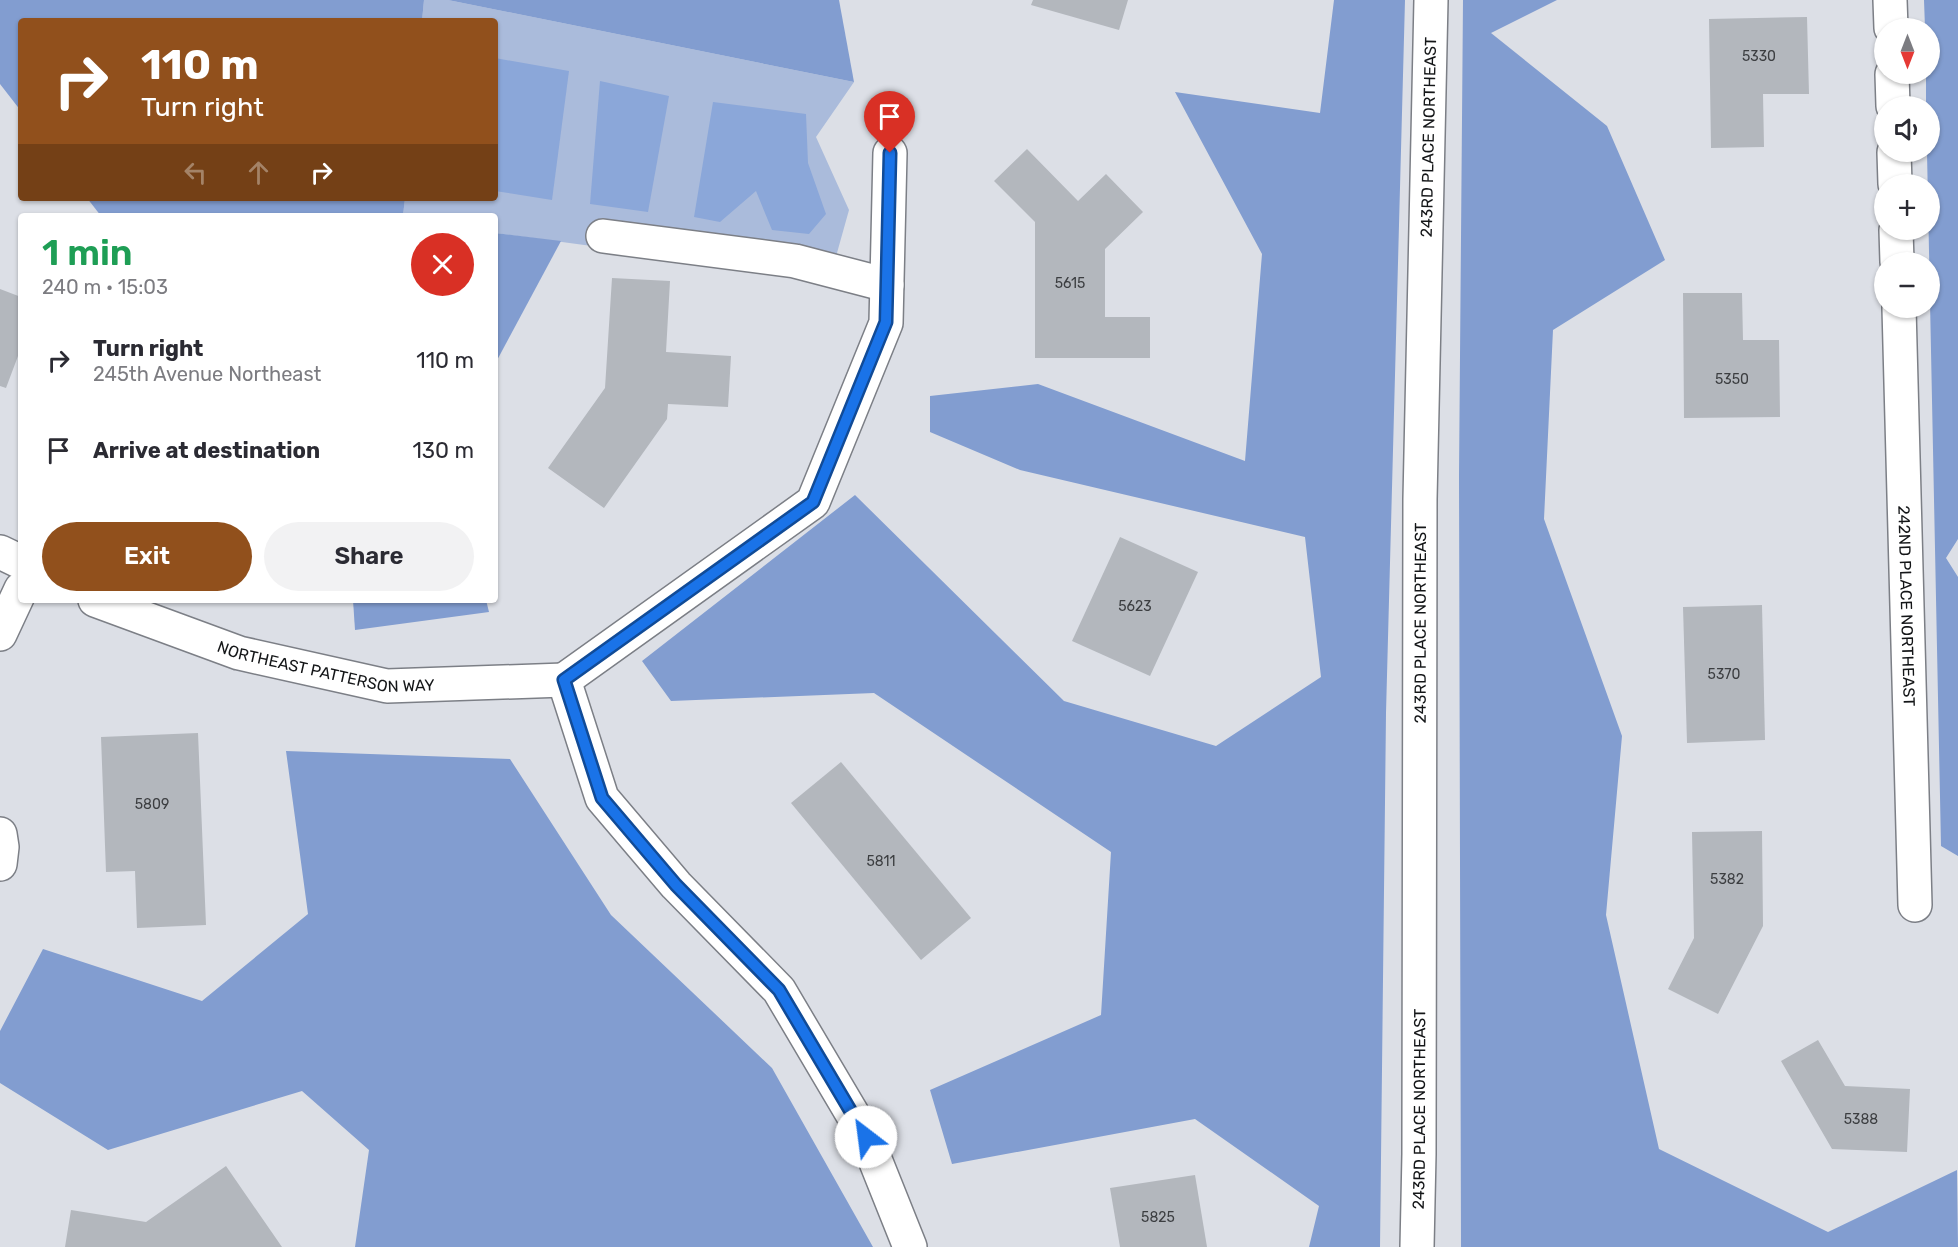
<!DOCTYPE html>
<html lang="en">
<head>
<meta charset="utf-8">
<style>
  :root { --surface:#fff; --page:#f2f2f3; --text:#2b2b33; --muted:#7c7c81; --accent:#91501c }
  body { margin:0; font-family:Rubik,sans-serif; background:var(--page); color:var(--text); height:100vh; display:flex; flex-direction:column; font-size:22px; white-space:nowrap }
  * { box-sizing:border-box; margin:0 }
  p { font-size:20px; color:var(--muted) }
  .icon { flex:none; width:33px; height:33px; fill:none; stroke:currentColor; stroke-width:2; stroke-linecap:round; stroke-linejoin:round }
  .map { position:relative; flex:1; overflow:hidden }
  .sheet { position:absolute; left:18px; top:213px; width:480px; height:390px; display:flex; flex-direction:column; background:var(--surface); border-radius:6px; box-shadow:0 2px 4px #0004 }
  .sheet>* { flex:none }
  .guide { position:absolute; left:18px; top:18px; width:480px; height:183px; border-radius:6px; box-shadow:0 2px 4px #0004; background:#91501c; color:#fff; overflow:hidden }
  .needle { width:39px; rotate:180deg }
  .fabs { position:absolute; left:1874px; top:18px; display:grid; gap:12px }
  .fabs a { display:grid; place-items:center; width:66px; height:66px; border-radius:50%; background:var(--surface); box-shadow:0 2px 4px #0004; font-size:30px }
  .pin { position:absolute; display:grid; place-items:center; width:51px; height:51px; color:#fff; margin:-62px -26px; border-radius:50% 50% 50% 0; rotate:-45deg; box-shadow:0 0 6px #0007 }
  .pin .icon { rotate:45deg }
  .me { position:absolute; width:66px; margin:-33px; rotate:330deg; stroke-linejoin:round; filter:drop-shadow(0 0 4px #0008) }
  .turn { display:flex; align-items:center; gap:21px; height:126px; padding:0 24px; font-size:27px }
  .turn .icon { width:78px; height:78px; stroke-width:2.5 }
  .turn b { display:block; font-size:42px; line-height:51px }
  .lanes { display:flex; align-items:center; height:57px; padding:0 24px; background:#0003; justify-content:center; gap:30px; direction:ltr }
  .lanes .off { opacity:.35 }
  .round { display:grid; place-items:center; flex:none; width:63px; height:63px; border-radius:32px; background:var(--page) }
  .head { display:flex; align-items:center; justify-content:space-between; height:102px; padding:0 24px }
  h1 { font-size:36px; font-weight:600; line-height:45px; color:#1e9e55 }
  .cta { display:flex; gap:12px; margin-top:auto; padding:12px 24px }
  .cta a { flex:1; height:69px; border-radius:36px; background:var(--accent); color:#fff; font-size:24px; font-weight:600; line-height:69px; text-align:center }
  .cta a+a { background:var(--page); color:var(--text) }
  ul { padding:0; list-style:none }
  li { display:flex; align-items:center; gap:18px; height:90px; padding:0 24px }
  li div { flex:1 }
  li b { display:block; font-size:22px }
  li em { font-style:normal }
  .map>svg:first-child { display:block }
  .green { fill:#aabbdb }
  .forest { fill:#829dd0 }
  .water { fill:#8ba7d9 }
  .building { fill:#b3b7bd }
  .lines { fill:none; stroke-linecap:round; stroke-linejoin:round }
  .minor-casing { stroke:#7c7f86; stroke-width:36 }
  .minor { stroke:#fff; stroke-width:33 }
  .route-casing { stroke:#114b97; stroke-width:15 }
  .route { stroke:#1a73e8; stroke-width:10 }
  .labels { text-anchor:middle; dominant-baseline:central; stroke-width:6; stroke-linejoin:round; paint-order:stroke }
  .number-label { font-size:14px; fill:#3c3e41 }
  .street-label { font-size:16px; fill:#141618; stroke:#e9edf3 }
</style>
</head>
<body>
<div class="map">
<svg width="1958" height="1247" viewBox="0 0 1958 1247">
  <rect width="100%" height="100%" fill="#dcdfe6"/>
  <polygon class="green" points="424,0 448,0 854,82 816,137 849,210 830,278 495,233 495,216 403,216 405,198 495,198 495,21 422,21"/>
  <g class="forest">
    <polygon points="0,0 424,0 422,21 21,21 21,111 0,84"/>
    <polygon points="448,0 839,0 854,82"/>
    <polygon points="1334,0 1405,0 1386,713 1380,1247 1309,1247 1319,1206 1195,1119 952,1164 930,1090 1101,1015 1111,852 874,693 671,701 642,661 855,495 1064,701 1216,746 1321,677 1305,537 1020,470 930,432 930,396 1038,384 1245,461 1262,254 1175,92 1320,113"/>
    <polygon points="1463,0 1557,0 1491,33 1607,126 1665,260 1553,330 1544,519 1622,736 1606,915 1659,1149 1828,1232 1957,1170 1958,1247 1461,1247 1459,475"/>
    <polygon points="1924,0 1958,0 1958,539 1946,558 1958,577 1958,856 1941,846 1927,152 1929,152 1929,106 1926,106 1926,74 1929,74 1929,28 1925,28"/>
    <polygon points="87,198 405,198 403,216 101,216"/>
    <polygon points="495,233 561,241 495,364"/>
    <polygon points="353,600 486,600 489,612 355,630"/>
    <polygon points="286,751 510,759 611,915 772,1068 873,1247 355,1247 369,1150 302,1091 108,1150 0,1083 0,1031 43,949 202,1001 308,914"/>
  </g>
  <g class="water">
    <polygon points="495,58 569,71 552,200 495,191"/>
    <polygon points="600,81 669,96 648,212 590,204"/>
    <polygon points="713,102 806,114 808,163 826,214 809,234 772,230 756,191 720,222 694,217"/>
  </g>
  <g class="building">
    <polygon points="1033,0 1128,0 1119,30 1031,5"/>
    <polygon points="1807,17 1809,94 1763,94 1764,147 1711,148 1709,19"/>
    <polygon points="1027,149 1078,201 1106,174 1143,212 1105,249 1105,317 1150,317 1150,358 1035,358 1035,222 994,181"/>
    <polygon points="612,278 670,281 666,352 731,356 728,407 668,404 667,419 604,508 548,468 605,388"/>
    <polygon points="0,289 21,297 21,348 6,388 0,386"/>
    <polygon points="1683,293 1742,293 1743,340 1779,340 1780,417 1684,418"/>
    <polygon points="1120,537 1198,572 1150,676 1072,641"/>
    <polygon points="1762,605 1765,740 1687,743 1683,607"/>
    <polygon points="198,733 206,925 137,928 135,871 106,872 101,737"/>
    <polygon points="841,762 971,918 921,960 791,803"/>
    <polygon points="1762,831 1763,926 1718,1014 1668,989 1694,938 1692,832"/>
    <polygon points="1818,1040 1845,1086 1910,1089 1907,1152 1832,1149 1781,1061"/>
    <polygon points="226,1166 282,1247 65,1247 71,1210 146,1222"/>
    <polygon points="1195,1175 1207,1247 1120,1247 1110,1188"/>
  </g>
  <g class="lines">
    <g class="minor-casing">
      <g id="minor">
        <polyline points="1890,0 1891,28"/>
        <polyline points="1892,74 1893,106"/>
        <polyline points="1894,152 1895,184"/>
        <polyline points="1896,230 1897,262"/>
        <polyline points="603,236 795,261 887,285"/>
        <path id="s1" d="M1899,308l16,597"/>
        <polyline points="0,552 21,562"/>
        <path id="s2" d="M95,600l144,53 148,33 177,-6"/>
        <polyline points="0,634 21,589"/>
        <polyline points="564,680 602,798 676,885 779,990 866,1137 910,1247"/>
        <polyline points="564,680 813,502 886,323 890,153"/>
        <polyline points="0,834 2,847 0,864"/>
        <path id="s3" d="M1417,1247l2,-93 1,-655 11,-499"/>
      </g>
    </g>
    <use href="#minor" class="minor"/>
  </g>
  <g class="lines">
    <g class="route-casing">
      <polyline id="route" points="866,1137 779,990 676,885 602,798 564,680 813,502 886,322 890,153"/>
    </g>
    <use href="#route" class="route"/>
  </g>
  <g class="labels">
    <g class="number-label">
      <text x="1759" y="56">5330</text>
      <text x="1070" y="283">5615</text>
      <text x="1732" y="379">5350</text>
      <text x="1135" y="606">5623</text>
      <text x="1724" y="674">5370</text>
      <text x="152" y="804">5809</text>
      <text x="881" y="861">5811</text>
      <text x="1727" y="879">5382</text>
      <text x="1861" y="1119">5388</text>
      <text x="1158" y="1217">5825</text>
    </g>
    <g class="street-label">
      <text stroke="none"><textPath href="#s3" startOffset="1110">243RD PLACE NORTHEAST</textPath></text>
      <text stroke="none"><textPath href="#s1" startOffset="298">242ND PLACE NORTHEAST</textPath></text>
      <text stroke="none"><textPath href="#s3" startOffset="624">243RD PLACE NORTHEAST</textPath></text>
      <text stroke="none"><textPath href="#s2" startOffset="242">NORTHEAST PATTERSON WAY</textPath></text>
      <text stroke="none"><textPath href="#s3" startOffset="138">243RD PLACE NORTHEAST</textPath></text>
    </g>
  </g>
</svg>
<div class="fabs">
<a><svg class="needle" viewBox="-14 -14 28 28"><path d="M0-13l5 13h-10z" fill="#e53935"/><path d="M0 13l5-13h-10z" fill="#7c7c81"/></svg></a>
<a><svg class="icon" aria-label="sound" viewBox="0 0 24 24"><path d="M4 9h4l5-4v14l-5-4H4zM17 9q2 3 0 6"/></svg></a>
<a>+</a>
<a>−</a>
</div>
<div class="pin" style="left:890px;top:153px;background:#d93025"><svg class="icon" aria-label="arrive" viewBox="0 0 24 24"><path d="M6 21V4h12l-3 4 3 4H6"/></svg></div>
<svg class="me" style="left:866px;top:1137px" viewBox="-20 -20 40 40"><circle r="19" fill="#fff"/><path d="M0-13L10 11 0 6-10 11z" fill="#1a73e8"/></svg>
<div class="guide">
<div class="turn"><svg class="icon" aria-label="right" viewBox="0 0 24 24"><path d="M7 20v-9h11M14 6l5 5-5 5"/></svg><div><b>110 m</b>Turn right</div></div>
<div class="lanes"><svg class="icon off" aria-label="left" viewBox="0 0 24 24"><path d="M17 20v-9H6M10 6l-5 5 5 5"/></svg><svg class="icon off" aria-label="ahead" viewBox="0 0 24 24"><path d="M12 20V5M6 11l6-6 6 6"/></svg><svg class="icon" aria-label="right" viewBox="0 0 24 24"><path d="M7 20v-9h11M14 6l5 5-5 5"/></svg></div>
</div>
<section class="sheet">
<div class="head"><div><h1>1 min</h1><p>240 m · 15:03</p></div><a class="round" style="background:#d93025;color:#fff"><svg class="icon" aria-label="close" viewBox="0 0 24 24"><path d="M6 6l12 12M18 6L6 18"/></svg></a></div>
<ul>
<li><svg class="icon" aria-label="right" viewBox="0 0 24 24"><path d="M7 20v-9h11M14 6l5 5-5 5"/></svg><div><b>Turn right</b><p>245th Avenue Northeast</p></div><em>110 m</em></li>
<li><svg class="icon" aria-label="arrive" viewBox="0 0 24 24"><path d="M6 21V4h12l-3 4 3 4H6"/></svg><div><b>Arrive at destination</b></div><em>130 m</em></li>
</ul>
<div class="cta"><a>Exit</a><a>Share</a></div>
</section>
</div>
</body>
</html>
